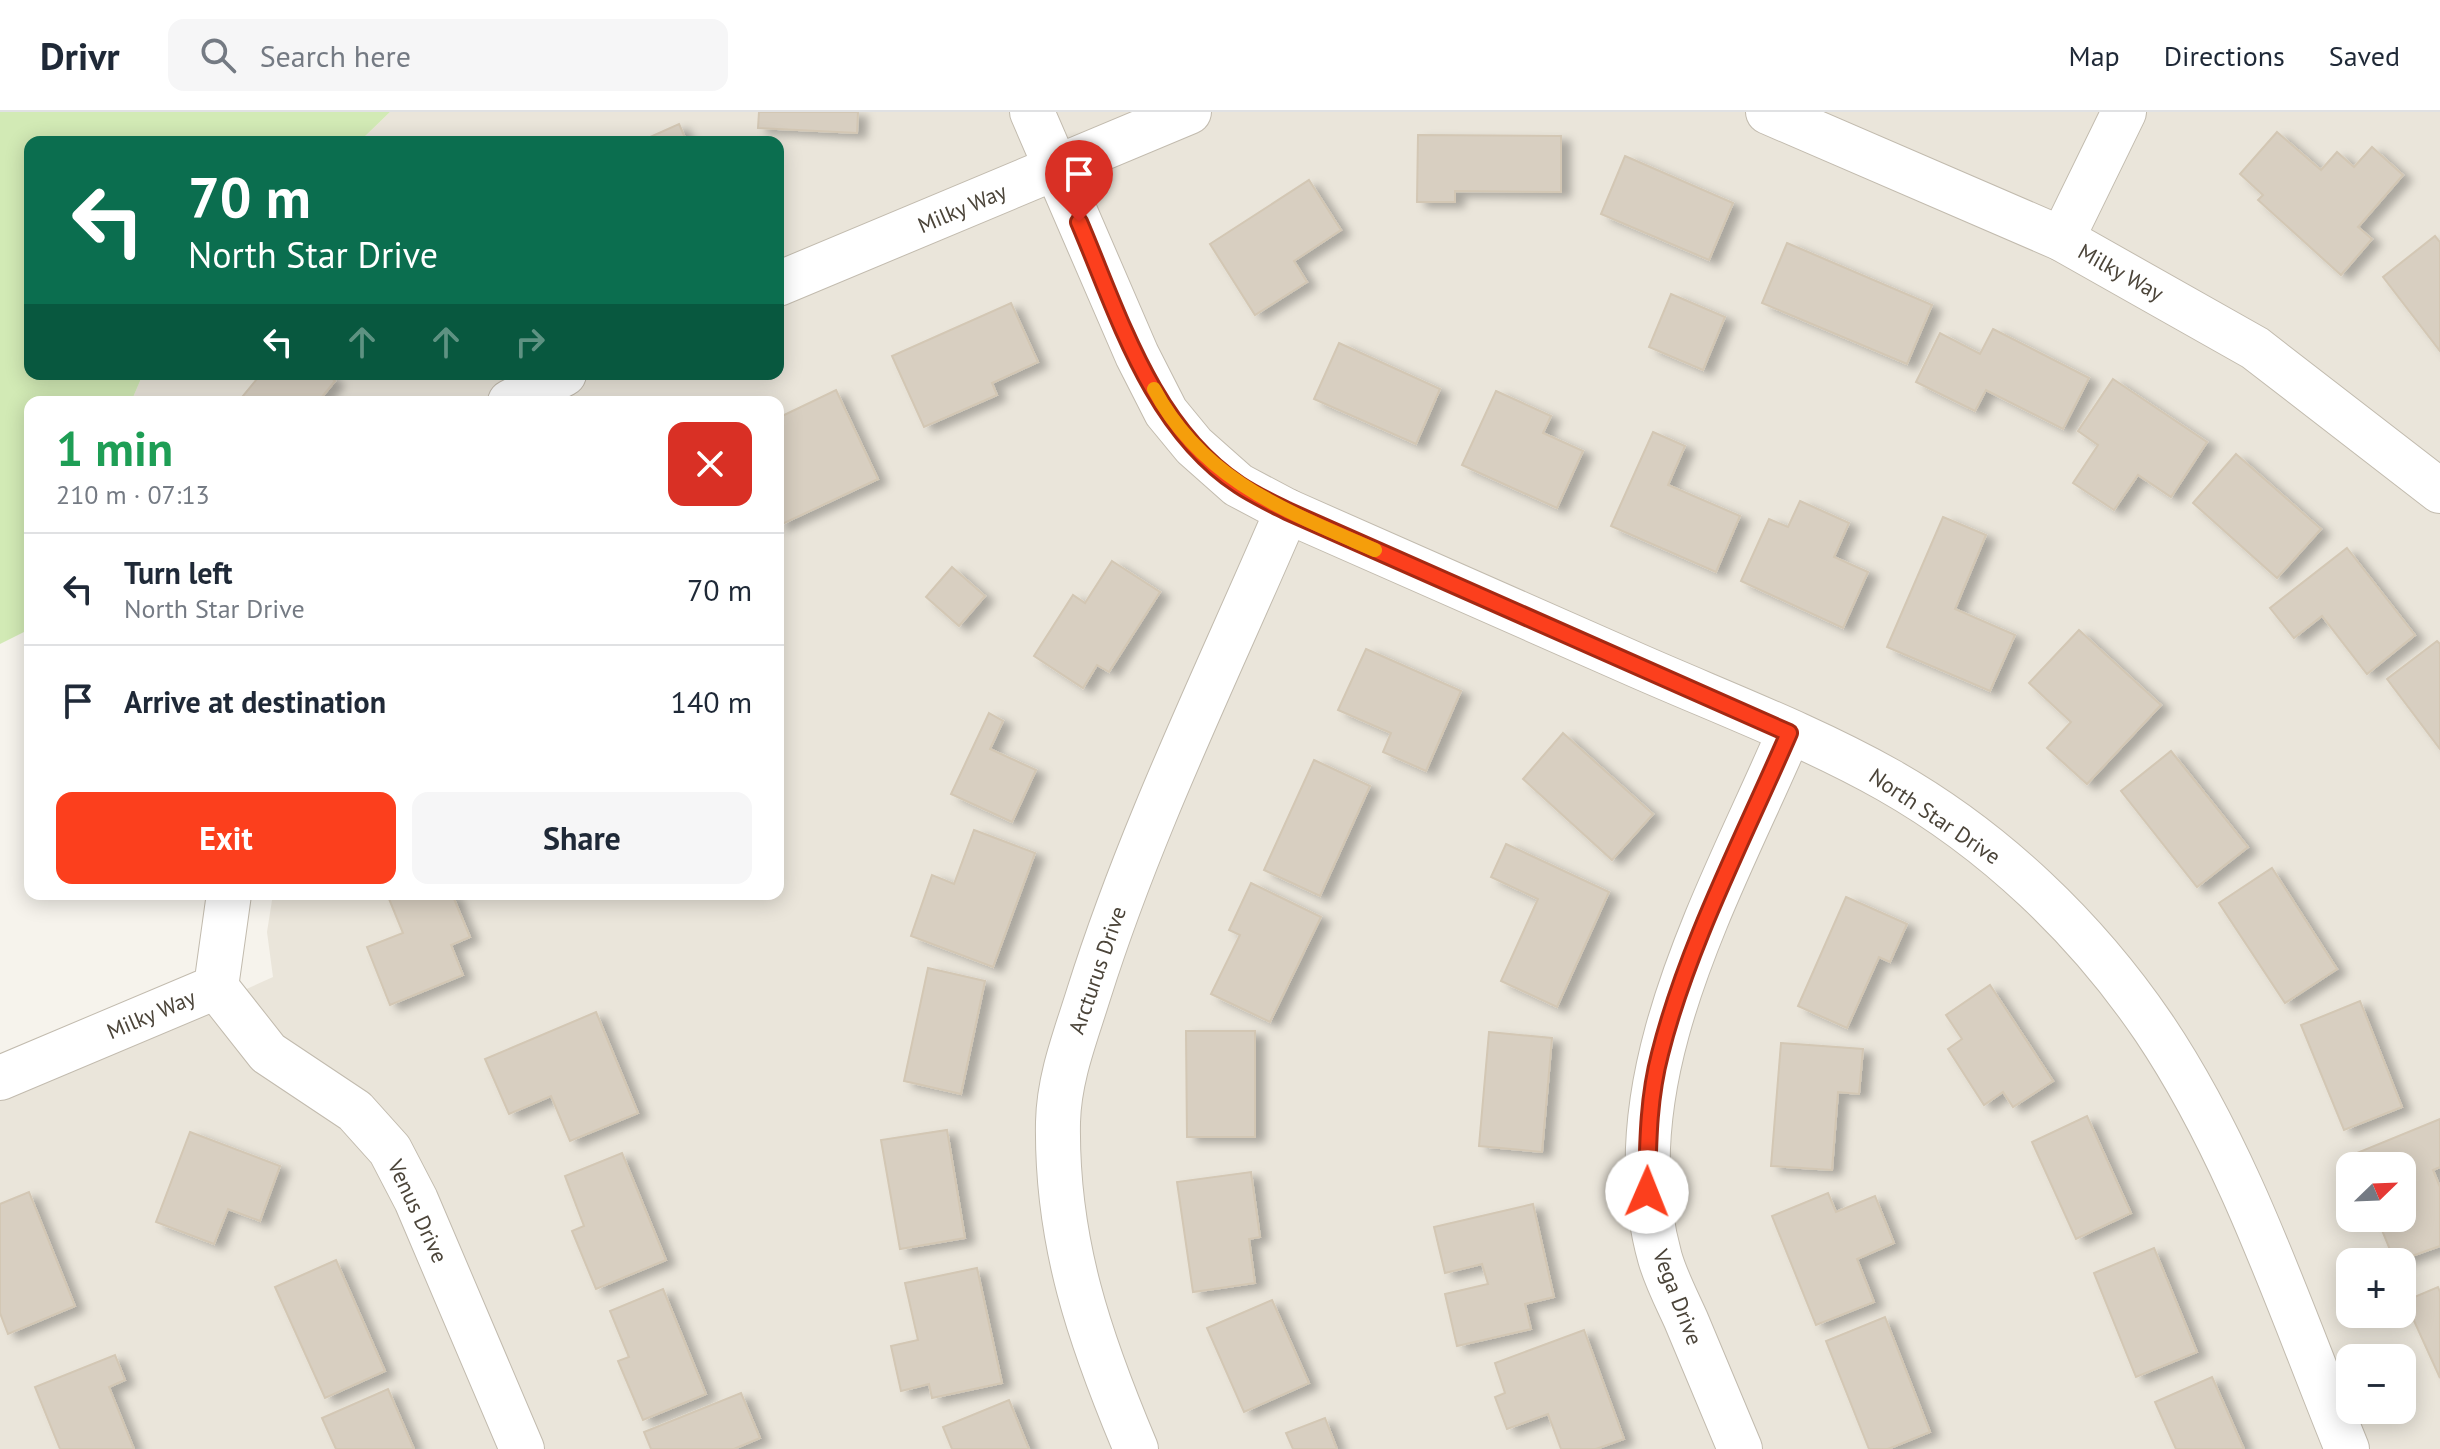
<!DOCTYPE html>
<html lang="en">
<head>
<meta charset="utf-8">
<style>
  :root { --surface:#fff; --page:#f6f6f7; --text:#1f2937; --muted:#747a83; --line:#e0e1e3; --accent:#fc3f1d }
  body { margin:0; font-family:"PT Sans",sans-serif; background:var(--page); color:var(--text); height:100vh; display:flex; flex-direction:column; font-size:30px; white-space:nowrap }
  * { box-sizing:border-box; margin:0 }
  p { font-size:26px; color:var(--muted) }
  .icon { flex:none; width:44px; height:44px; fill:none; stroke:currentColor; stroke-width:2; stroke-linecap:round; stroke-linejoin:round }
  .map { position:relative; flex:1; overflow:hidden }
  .panel { position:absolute; left:24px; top:284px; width:760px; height:504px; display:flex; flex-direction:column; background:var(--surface); border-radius:16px; box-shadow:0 4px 20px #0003 }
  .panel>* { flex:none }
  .guide { position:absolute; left:24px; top:24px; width:760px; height:244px; border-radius:16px; box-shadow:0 4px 20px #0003; background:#0b6e4f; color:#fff; overflow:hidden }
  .needle { width:52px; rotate:67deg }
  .tools { position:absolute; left:2336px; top:1040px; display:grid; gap:16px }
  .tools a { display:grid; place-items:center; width:80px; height:80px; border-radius:16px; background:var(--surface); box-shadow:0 4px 20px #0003; font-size:40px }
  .pin { position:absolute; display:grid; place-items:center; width:68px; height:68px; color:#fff; margin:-82px -34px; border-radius:50% 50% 50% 0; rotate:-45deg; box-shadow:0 0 8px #0007 }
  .pin .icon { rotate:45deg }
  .me { position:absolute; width:88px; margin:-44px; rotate:1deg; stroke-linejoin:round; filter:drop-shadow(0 0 6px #0008) }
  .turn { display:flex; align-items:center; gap:28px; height:168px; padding:0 32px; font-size:36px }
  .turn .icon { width:104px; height:104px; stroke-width:2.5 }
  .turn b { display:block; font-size:56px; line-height:68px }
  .lanes { display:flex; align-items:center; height:76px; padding:0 32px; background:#0003; justify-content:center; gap:40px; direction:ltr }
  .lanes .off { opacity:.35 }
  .round { display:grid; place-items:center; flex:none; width:84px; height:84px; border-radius:16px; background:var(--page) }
  .summary { display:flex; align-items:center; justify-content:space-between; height:136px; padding:0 32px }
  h1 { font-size:48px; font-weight:800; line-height:60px; color:#1e9e55 }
  .button { display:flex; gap:16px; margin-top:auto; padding:16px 32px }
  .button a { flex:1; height:92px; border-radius:16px; background:var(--accent); color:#fff; font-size:32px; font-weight:800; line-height:92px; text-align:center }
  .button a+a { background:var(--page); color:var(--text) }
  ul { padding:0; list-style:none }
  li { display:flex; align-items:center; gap:24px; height:112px; padding:0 32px; border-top:2px solid var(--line) }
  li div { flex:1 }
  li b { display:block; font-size:30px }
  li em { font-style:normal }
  header { display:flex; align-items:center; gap:48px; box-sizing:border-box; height:112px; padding:0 40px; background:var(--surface); border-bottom:2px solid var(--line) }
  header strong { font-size:38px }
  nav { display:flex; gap:44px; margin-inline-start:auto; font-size:28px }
  .search { width:560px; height:72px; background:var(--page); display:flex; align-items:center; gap:20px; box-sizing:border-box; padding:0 28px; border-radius:16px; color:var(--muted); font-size:30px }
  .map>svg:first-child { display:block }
  .residential { fill:#eae5da; fill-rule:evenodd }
  .green { fill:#d2eab5 }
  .building { fill:#d8cfc1; stroke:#d3c7b4; stroke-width:2; filter:url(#shadow) }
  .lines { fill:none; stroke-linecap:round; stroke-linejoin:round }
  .minor-casing { stroke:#c2bbae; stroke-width:46 }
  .minor { stroke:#fff; stroke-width:44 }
  .route-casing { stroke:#a42913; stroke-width:20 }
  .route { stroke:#fc3f1d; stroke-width:14 }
  .slow { stroke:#f59e0b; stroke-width:14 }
  .labels { text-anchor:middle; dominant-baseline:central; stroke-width:6; stroke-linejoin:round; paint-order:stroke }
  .street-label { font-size:22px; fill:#4b4439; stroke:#fff }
</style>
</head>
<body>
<header>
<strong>Drivr</strong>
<div class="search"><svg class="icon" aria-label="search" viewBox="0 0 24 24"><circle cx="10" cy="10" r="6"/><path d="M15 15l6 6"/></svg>Search here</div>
<nav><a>Map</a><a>Directions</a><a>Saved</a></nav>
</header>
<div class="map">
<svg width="2440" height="1337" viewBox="0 0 2440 1337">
  <defs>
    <filter id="shadow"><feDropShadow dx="9" dy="5" stdDeviation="4" flood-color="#0004"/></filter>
  </defs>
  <rect width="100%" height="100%" fill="#f6f3ec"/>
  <path class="residential" d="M390,0h2050v1337h-2440v-349l273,-123 -6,-45 6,-38h505v-492h-647l12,-28h635v-232h-419zM2350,1054h52v52h-52zM2350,1150h52v52h-52zM2350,1246h52v52h-52z"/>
  <polygon class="green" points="0,0 390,0 359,30 30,30 30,262 143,262 131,290 30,290 30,517 0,532"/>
  <g class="building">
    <polygon points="759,0 858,0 857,21 758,16"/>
    <polygon points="679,12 687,30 639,30"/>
    <polygon points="2277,20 2321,58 2337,40 2354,55 2372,35 2403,63 2358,115 2372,127 2341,163 2258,88 2263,83 2240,62"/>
    <polygon points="1418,23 1561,24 1561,80 1455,79 1455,90 1417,90"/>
    <polygon points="1625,44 1733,91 1709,148 1601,102"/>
    <polygon points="1309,68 1341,118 1294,149 1307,170 1255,203 1210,132"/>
    <polygon points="2435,124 2440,130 2440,239 2383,165"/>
    <polygon points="1787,131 1932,193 1907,252 1762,191"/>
    <polygon points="1671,182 1725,205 1703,258 1649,235"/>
    <polygon points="1011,191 1038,250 992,271 997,283 924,315 892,244"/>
    <polygon points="1993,217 2089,266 2063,317 1986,278 1975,299 1916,270 1940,221 1980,242"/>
    <polygon points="1339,231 1440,277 1416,332 1314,287"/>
    <polygon points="261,262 327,262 335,269 318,290 238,290"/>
    <polygon points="2113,267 2207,330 2171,385 2138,363 2114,398 2073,371 2098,333 2078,319"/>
    <polygon points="836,278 878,367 778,414 778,306"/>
    <polygon points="1496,279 1551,304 1543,321 1583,339 1557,396 1462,353"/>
    <polygon points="1653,320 1685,334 1668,373 1740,404 1716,460 1611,414"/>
    <polygon points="2236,342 2321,417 2277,466 2193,391"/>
    <polygon points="1800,389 1849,411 1834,445 1868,460 1843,516 1741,469 1769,407 1788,415"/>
    <polygon points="1943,405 1986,423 1955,497 2015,523 1990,579 1887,535"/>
    <polygon points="2347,436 2415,523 2367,562 2322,504 2294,526 2270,496"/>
    <polygon points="1112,449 1160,480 1109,560 1097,553 1083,576 1034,544 1073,483 1085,491"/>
    <polygon points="952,455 985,484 959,514 926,485"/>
    <polygon points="2079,518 2161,593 2087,672 2047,636 2071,610 2029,571"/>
    <polygon points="2437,529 2440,532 2440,637 2387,567"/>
    <polygon points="1366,537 1461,579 1426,659 1383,640 1391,621 1338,598"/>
    <polygon points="989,601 1003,609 990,637 1036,658 1012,710 951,682"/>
    <polygon points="1563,621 1653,702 1612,748 1523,667"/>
    <polygon points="2171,639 2248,735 2197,775 2121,679"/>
    <polygon points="1314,648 1370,674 1320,784 1264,758"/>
    <polygon points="974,718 1035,741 993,855 911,824 932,763 954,772"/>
    <polygon points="1506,732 1609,780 1557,895 1501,869 1538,787 1491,765"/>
    <polygon points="2272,756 2337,857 2285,891 2219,791"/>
    <polygon points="1251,771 1321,805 1270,910 1211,882 1240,823 1229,818"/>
    <polygon points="387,782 452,782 470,825 451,833 463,863 390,893 367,835 403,821"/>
    <polygon points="1846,785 1907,812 1890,850 1879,845 1847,916 1798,894"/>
    <polygon points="928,856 985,869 961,982 904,969"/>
    <polygon points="1990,873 2053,969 2013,995 2003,980 1984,993 1948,937 1962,927 1946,903"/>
    <polygon points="2360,889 2402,995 2344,1018 2301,913"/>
    <polygon points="596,900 638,1001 570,1029 551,984 509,1002 485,947"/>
    <polygon points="1186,919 1255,919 1255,1025 1187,1025"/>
    <polygon points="1489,920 1552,926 1542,1040 1479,1034"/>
    <polygon points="1781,931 1863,937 1859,982 1838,980 1832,1058 1771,1054"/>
    <polygon points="2087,1004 2131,1101 2076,1127 2032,1030"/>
    <polygon points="2440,1007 2440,1055 2433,1058 2440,1075 2440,1134 2395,1150 2377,1106 2402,1106 2402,1054 2356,1054 2352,1043"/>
    <polygon points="947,1018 965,1126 900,1137 881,1028"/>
    <polygon points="190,1020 280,1054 260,1109 228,1097 214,1132 156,1110"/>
    <polygon points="622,1041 666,1148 596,1177 572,1119 584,1114 565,1064"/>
    <polygon points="1251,1060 1260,1125 1249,1127 1255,1171 1193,1180 1177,1070"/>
    <polygon points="29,1080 75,1194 8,1222 0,1201 0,1092"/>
    <polygon points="1828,1081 1836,1100 1875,1084 1894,1131 1857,1147 1874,1190 1816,1213 1772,1104"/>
    <polygon points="1533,1092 1554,1185 1525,1192 1531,1217 1457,1234 1445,1182 1488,1172 1482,1152 1445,1161 1434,1115"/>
    <polygon points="2154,1136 2197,1240 2136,1265 2094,1161"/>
    <polygon points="336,1148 385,1259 325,1286 275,1175"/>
    <polygon points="977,1156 1002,1271 932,1286 929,1272 901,1279 891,1234 918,1228 905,1171"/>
    <polygon points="2438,1175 2440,1180 2440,1266 2405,1189"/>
    <polygon points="663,1177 706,1282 643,1308 618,1249 629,1245 610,1199"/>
    <polygon points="1272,1188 1309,1271 1244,1300 1207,1216"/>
    <polygon points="1885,1205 1930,1320 1888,1337 1869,1337 1826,1229"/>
    <polygon points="1584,1218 1624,1327 1596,1337 1561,1337 1548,1302 1507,1317 1495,1285 1505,1281 1495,1251"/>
    <polygon points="115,1243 125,1268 109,1275 134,1337 60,1337 35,1275"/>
    <polygon points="2212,1265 2244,1337 2176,1337 2155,1290"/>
    <polygon points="388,1277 414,1337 336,1337 322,1306"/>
    <polygon points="741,1281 760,1326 734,1337 651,1337 644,1320"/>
    <polygon points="1009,1288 1029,1337 952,1337 943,1315"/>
    <polygon points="1325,1306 1337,1337 1293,1337 1286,1321"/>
  </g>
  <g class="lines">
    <g class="minor-casing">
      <g id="minor">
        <path d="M1032,0l105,243 29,57 28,34 44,39 49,26c117,51 233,103 349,154 84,37 172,70 252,115 106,60 198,148 266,248 86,128 135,279 193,421"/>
        <polyline points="1768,0 2062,127 2255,236 2440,379"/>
        <polyline points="2062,127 2124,0"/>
        <polyline points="778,172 1189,0"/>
        <polyline points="510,290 564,262"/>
        <polyline points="216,875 268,941 355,999 390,1038 416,1088 522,1337"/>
        <polyline points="0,966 216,875 229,782"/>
        <path d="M1136,1337c-46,-109 -80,-207 -78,-327 1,-45 18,-87 31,-129 52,-165 130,-323 198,-482"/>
        <path d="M1740,1337c-18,-43 -36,-86 -54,-129 -9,-20 -20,-41 -26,-62 -50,-177 61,-366 129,-525"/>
      </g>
    </g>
    <use href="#minor" class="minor"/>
  </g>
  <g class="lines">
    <g class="route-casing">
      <path id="route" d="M1079,110c39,91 72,205 160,263 15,10 32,18 48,26l502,222c-44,102 -102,213 -129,321 -12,45 -12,92 -13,138"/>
    </g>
    <use href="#route" class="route"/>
    <path class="slow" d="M1154,277c48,91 132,122 221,161"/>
  </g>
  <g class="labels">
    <g class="street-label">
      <text transform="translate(962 96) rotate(-23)">Milky Way</text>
      <text transform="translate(2121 160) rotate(29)">Milky Way</text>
      <text transform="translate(1935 704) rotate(34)">North Star Drive</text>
      <text transform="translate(1097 858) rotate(-71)">Arcturus Drive</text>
      <text transform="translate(151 902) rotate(-23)">Milky Way</text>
      <text transform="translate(418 1099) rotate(65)">Venus Drive</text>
      <text transform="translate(1678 1185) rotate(69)">Vega Drive</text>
    </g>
  </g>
</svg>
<div class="tools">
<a><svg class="needle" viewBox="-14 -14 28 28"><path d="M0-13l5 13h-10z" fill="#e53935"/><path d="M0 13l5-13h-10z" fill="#747a83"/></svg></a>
<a>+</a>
<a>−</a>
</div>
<div class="pin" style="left:1079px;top:110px;background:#d93025"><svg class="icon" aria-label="arrive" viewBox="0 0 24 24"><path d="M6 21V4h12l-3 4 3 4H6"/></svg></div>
<svg class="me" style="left:1647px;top:1080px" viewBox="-20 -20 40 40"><circle r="19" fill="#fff"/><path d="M0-13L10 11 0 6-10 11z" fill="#fc3f1d"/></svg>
<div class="guide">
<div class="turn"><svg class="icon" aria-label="left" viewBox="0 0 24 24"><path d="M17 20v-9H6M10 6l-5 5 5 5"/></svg><div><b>70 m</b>North Star Drive</div></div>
<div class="lanes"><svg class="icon" aria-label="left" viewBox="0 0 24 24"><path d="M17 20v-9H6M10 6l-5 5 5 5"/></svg><svg class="icon off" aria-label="ahead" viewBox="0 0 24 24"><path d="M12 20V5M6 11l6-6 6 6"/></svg><svg class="icon off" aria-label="ahead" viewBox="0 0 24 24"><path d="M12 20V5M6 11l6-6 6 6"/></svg><svg class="icon off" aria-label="right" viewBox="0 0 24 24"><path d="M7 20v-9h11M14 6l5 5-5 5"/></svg></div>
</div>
<section class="panel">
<div class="summary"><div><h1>1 min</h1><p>210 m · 07:13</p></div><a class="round" style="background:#d93025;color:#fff"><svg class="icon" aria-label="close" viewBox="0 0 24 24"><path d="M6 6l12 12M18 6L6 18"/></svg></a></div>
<ul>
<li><svg class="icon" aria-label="left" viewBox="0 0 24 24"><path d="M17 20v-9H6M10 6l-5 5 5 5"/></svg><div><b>Turn left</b><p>North Star Drive</p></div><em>70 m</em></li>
<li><svg class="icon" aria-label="arrive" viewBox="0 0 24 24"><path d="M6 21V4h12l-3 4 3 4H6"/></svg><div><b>Arrive at destination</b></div><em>140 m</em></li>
</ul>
<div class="button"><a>Exit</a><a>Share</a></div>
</section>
</div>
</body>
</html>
